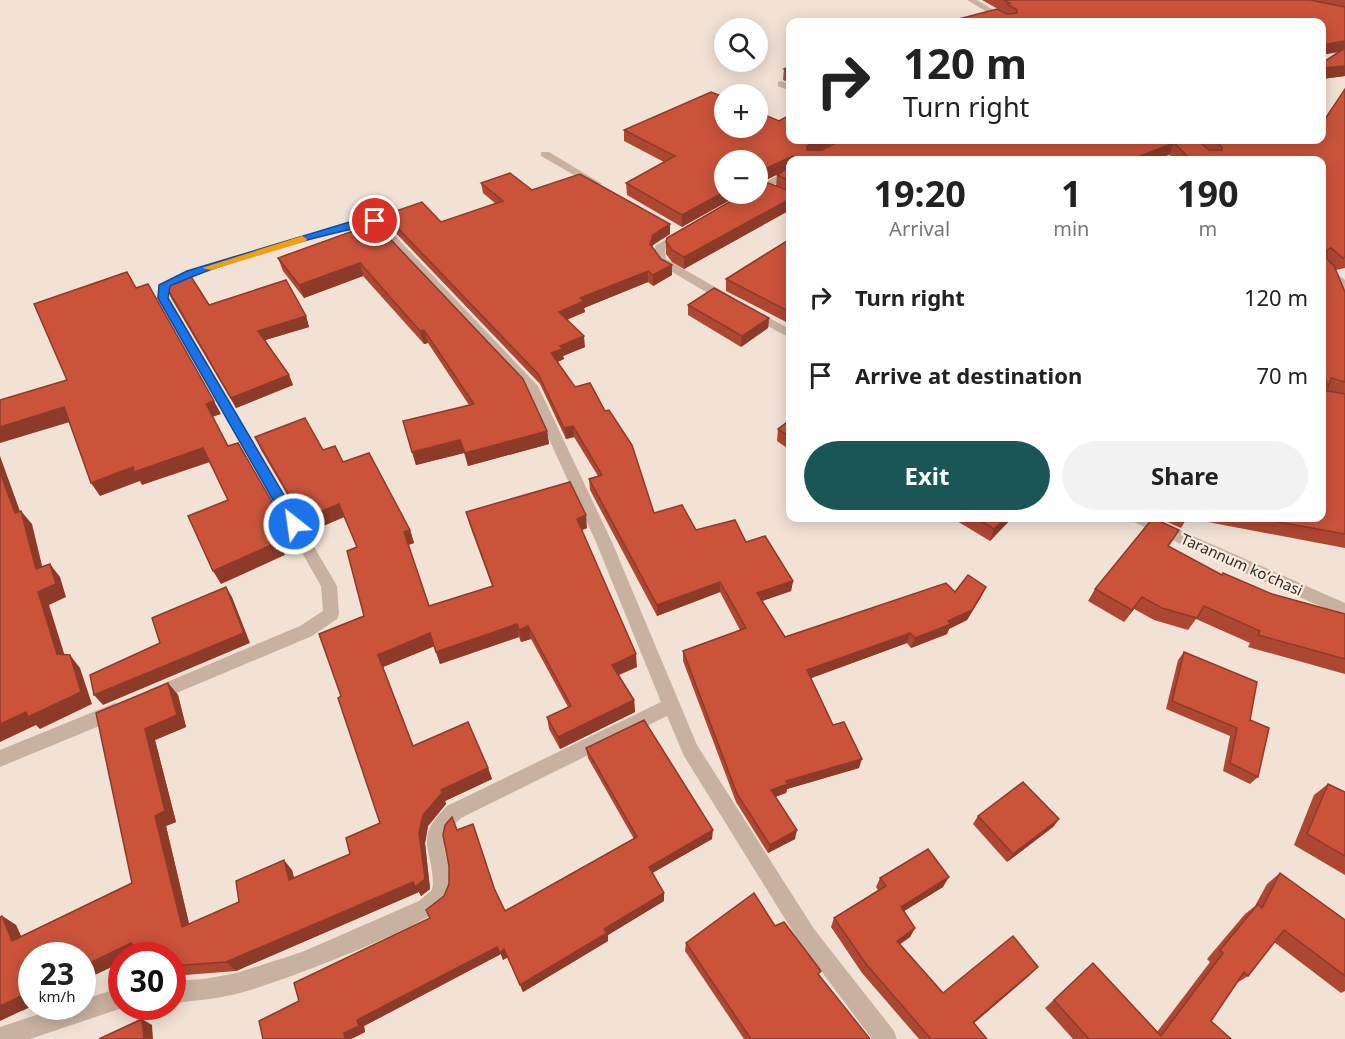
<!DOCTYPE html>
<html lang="en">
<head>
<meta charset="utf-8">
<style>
  :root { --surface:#fff; --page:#f2f2f2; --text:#222; --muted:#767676; --accent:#195655 }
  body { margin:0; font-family:"Noto Sans",sans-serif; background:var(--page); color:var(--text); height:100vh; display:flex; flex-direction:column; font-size:22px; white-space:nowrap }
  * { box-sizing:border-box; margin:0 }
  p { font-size:20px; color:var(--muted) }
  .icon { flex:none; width:33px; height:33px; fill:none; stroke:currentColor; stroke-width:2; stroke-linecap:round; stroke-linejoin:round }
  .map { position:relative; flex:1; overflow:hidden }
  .details { position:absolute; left:786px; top:156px; width:540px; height:366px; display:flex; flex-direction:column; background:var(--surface); border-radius:12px; box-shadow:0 3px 15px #0003 }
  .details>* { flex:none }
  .banner { position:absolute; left:786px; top:18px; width:540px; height:126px; border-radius:12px; box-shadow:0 3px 15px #0003; background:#fff; color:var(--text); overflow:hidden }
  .buttons { position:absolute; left:714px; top:18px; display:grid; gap:12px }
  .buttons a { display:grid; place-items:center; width:54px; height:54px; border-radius:50%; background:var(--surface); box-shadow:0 3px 15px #0003; font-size:30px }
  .speed { position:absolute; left:18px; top:942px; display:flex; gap:12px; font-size:30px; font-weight:700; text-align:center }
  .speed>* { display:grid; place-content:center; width:78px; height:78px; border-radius:50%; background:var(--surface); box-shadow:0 3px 15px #0003; line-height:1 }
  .speed small { font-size:15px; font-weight:400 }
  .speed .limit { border:9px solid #d22; background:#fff; color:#111 }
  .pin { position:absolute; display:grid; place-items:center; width:51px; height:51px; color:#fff; margin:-26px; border:3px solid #fff; border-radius:50%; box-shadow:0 2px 6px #0007 }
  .me { position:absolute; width:66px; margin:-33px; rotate:330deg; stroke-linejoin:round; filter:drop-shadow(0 0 4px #0008) }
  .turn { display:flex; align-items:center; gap:21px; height:126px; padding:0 18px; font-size:27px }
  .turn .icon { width:78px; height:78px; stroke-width:2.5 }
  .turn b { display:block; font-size:42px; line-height:51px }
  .eta { display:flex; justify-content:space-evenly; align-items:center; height:102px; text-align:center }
  .eta b { font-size:36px; font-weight:700; line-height:42px }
  .cta { display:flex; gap:12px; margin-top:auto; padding:12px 18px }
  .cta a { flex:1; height:69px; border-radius:36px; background:var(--accent); color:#fff; font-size:24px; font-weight:700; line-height:69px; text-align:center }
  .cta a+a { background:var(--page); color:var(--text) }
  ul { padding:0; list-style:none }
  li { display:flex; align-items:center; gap:18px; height:78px; padding:0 18px }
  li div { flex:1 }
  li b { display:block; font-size:22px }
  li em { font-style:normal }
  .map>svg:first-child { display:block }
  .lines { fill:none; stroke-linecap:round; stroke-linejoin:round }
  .minor { fill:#c9b1a1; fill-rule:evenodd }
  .wall { fill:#ae4732 }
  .shaded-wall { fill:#8d3a29 }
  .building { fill:#ca533a; stroke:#8d3a29; stroke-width:1.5 }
  .route { fill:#1a73e8; stroke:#114b97; stroke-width:1.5 }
  .slow { fill:#f59e0b }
  .labels { text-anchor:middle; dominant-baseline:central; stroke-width:4.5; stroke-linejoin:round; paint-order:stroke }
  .street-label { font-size:15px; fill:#332824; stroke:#f9ede1 }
</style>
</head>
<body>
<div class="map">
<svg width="1345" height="1039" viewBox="0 0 1345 1039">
  <rect width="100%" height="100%" fill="#f1e2d5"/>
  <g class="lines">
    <g class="minor">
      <polygon points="967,0 977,0 1013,22 1004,22"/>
      <polygon points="781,81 790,85 790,91 778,86 778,82"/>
      <polygon points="541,152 549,152 602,184 593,186 541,156"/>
      <polygon points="790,169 790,176 758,193 758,186"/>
      <path d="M375,218l4,1 159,167 74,156 85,203 117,184 80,102 3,8h-25l-72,-96 -116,-187 -17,-40 -206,102c-5,5 -13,11 -15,18 -8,22 16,39 1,66 -12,22 -179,85 -211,92 -21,5 -42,7 -64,9v-22l32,-2 33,-6 65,-21 117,-51 13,-11 1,-6c-1,-39 -20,-44 14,-78l214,-104 -65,-160 -69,-151 -155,-166 -15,1 -163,49 -23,11 -2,12 168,288 2,28 -2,5 -25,17 -152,64 -6,3 -6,-3 -3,-5 3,-5 152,-64 23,-15 -2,-25 -164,-288 2,-14 27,-13 166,-50z"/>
      <polygon points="682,231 688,234 665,249 666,259 731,296 731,302 723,302 657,263 652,255 656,245"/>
      <polygon points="1322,262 1345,280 1345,290 1322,271"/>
      <polygon points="751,308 790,329 790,338 747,315 745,312"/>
      <polygon points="1132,518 1152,518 1345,603 1345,617 1208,557 1134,522"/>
      <polygon points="115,703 121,705 124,711 121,717 0,767 0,750"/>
      <polygon points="122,987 122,1006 128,1006 30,1039 0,1039 0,1027 63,1006 82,1006 82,1000"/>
    </g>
  </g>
  <g class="wall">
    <polygon points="982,0 1345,0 1345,76 1322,79 1322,63 1338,52 947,22 1005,13"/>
    <polygon points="790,66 790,83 783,80 784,69"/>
    <polygon points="1345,89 1345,268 1336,270 1345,292 1345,548 1187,518 1181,528 1158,518 1322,518 1322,160 1175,160 1169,155 790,160 790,210 684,269 672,262 666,254 666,242 776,186 777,175 782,172 758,184 758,160 682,227 627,195 626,183 664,162 624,141 624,130 790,140 840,140 820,150 1052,143 1064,140 1322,140 1323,122"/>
    <polygon points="481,183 532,190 670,224 670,234 653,245 652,247 672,275 653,286 648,282 584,308 585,312 567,320 585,347 563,356 564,359 557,362 654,513 696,530 746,542 793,581 791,591 762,601 785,637 955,592 986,587 981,597 967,620 949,629 947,634 911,648 907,643 811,678 833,725 859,768 787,789 786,793 775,797 795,839 768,853 736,802 683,661 683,651 740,630 720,592 657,616 590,490 589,479 598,476 574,437 566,439 540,384 393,230 390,220 392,219 390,213 441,222 496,204 483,193"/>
    <polygon points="375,223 547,431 549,444 468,466 464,453 416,465 403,421 469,405 428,343 424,344 363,276 304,298 283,271 278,258"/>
    <polygon points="790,239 790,324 726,291 726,279"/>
    <polygon points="167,288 209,305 306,316 309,327 265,340 289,375 293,385 236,408 171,298"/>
    <polygon points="688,305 769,318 768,328 741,347 688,315"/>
    <polygon points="790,420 790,450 777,441 778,429"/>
    <polygon points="255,437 323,450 343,462 410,530 414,543 408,545 429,606 492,586 470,526 466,512 587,528 582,530 637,667 619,675 634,700 635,712 560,749 549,729 547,717 568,707 531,639 521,642 519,637 440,664 434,646 383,667 413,746 488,768 492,779 445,801 446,804 428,826 425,843 430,889 421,896 419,892 236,971 172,976 172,956 142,952 82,981 82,956 32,956 32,1006 22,1011 2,916 16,925 21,936 132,883 96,713 168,683 178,695 186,727 155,740 176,822 166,826 189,924 239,902 292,870 294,878 350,854 380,823 341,696 364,616 357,547 344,517 309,532 261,450"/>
    <polygon points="952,518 1012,518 990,541"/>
    <polygon points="1169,546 1222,575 1272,594 1345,614 1345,674 1248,647 1250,643 1196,619 1188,630 1154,620 1134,609 1124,622 1088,601 1095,589"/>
    <polygon points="1184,652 1250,720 1258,777 1250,784 1223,771 1230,736 1166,709 1178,660"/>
    <polygon points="586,748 712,839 652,873 664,893 664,901 608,935 608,941 523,992 508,957 503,960 501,954 364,1026 365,1032 351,1039 263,1039 299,1001 430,918 444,896 473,824 496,892 505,911 634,839 588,758"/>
    <polygon points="1328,784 1345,792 1345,875 1294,845 1314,795"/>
    <polygon points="978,816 1059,819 1053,827 1007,862 973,824"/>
    <polygon points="1280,873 1345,920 1345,991 1341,993 1274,942 1248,976 1237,983 1211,1021 1231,1039 1073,1039 1045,1008 1093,963 1157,1032 1210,962 1207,959 1245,914 1255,906 1267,884"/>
    <polygon points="880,878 943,887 904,911 915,928 910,937 900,944 943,993 1030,975 974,1023 987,1039 919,1039 862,973 831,927 834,918 878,890 876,887"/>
    <polygon points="775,926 820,976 870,1039 744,1039 685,951 686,943"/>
  </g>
  <g class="shaded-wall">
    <polygon points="1345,41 1345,51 1322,55 1322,45"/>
    <polygon points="1345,66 1345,76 1322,79 1322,68"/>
    <polygon points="820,140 840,140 806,158 807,146"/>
    <polygon points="1174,143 1169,155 1155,160 1130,160"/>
    <polygon points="793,156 792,160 790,160 790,168 758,184 758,172"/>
    <polygon points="724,192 724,194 741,194 682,227 682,215"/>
    <polygon points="790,199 790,210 684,269 684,257"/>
    <polygon points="670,224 670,234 653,245 650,254 650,244 653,235"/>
    <polygon points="360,263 363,276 304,298 299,285"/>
    <polygon points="672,265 672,275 653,286 653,275"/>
    <polygon points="648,271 648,282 584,308 585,312 560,322 559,312 580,298"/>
    <polygon points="306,316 309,327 262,341 258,331"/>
    <polygon points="769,318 768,328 741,347 742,336"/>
    <polygon points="424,330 428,343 424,344 420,331"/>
    <polygon points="584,336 585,347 563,356 564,359 553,364 551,353 560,346"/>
    <polygon points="289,375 293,385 236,408 231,398"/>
    <polygon points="214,401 221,414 212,417 206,404"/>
    <polygon points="64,407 73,421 0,443 0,427"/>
    <polygon points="573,426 574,437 566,439 564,428"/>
    <polygon points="547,431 549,444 468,466 465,453"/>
    <polygon points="460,440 464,453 416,465 412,452"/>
    <polygon points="203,448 210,462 142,485 140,481 100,496 91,483 133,467"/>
    <polygon points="0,456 25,525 21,511 32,524 46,582 36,569 15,513 0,472"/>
    <polygon points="339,504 344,517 309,532 303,519"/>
    <polygon points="586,515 587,528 578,532 577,519"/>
    <polygon points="1005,518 1012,518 990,541 994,529"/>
    <polygon points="286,526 292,539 279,544 285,555 221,584 213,571 273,531"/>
    <polygon points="410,530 414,543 408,545 404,532"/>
    <polygon points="50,564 60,577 66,597 49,605 68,666 57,654 38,592"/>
    <polygon points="793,581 791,591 756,603 757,593"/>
    <polygon points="720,582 720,592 657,616 657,605"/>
    <polygon points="226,587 232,597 250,643 103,705 94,695 244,633"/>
    <polygon points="986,587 981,597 967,620 949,629 947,634 911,648 915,638 948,621"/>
    <polygon points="1142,597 1134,609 1124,622 1132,610"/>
    <polygon points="517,624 519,637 440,664 436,652"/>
    <polygon points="528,626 531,639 521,642 519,630"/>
    <polygon points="430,633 435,646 383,667 418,758 378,655"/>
    <polygon points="910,633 907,643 806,680 807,670"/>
    <polygon points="636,654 637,667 613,677 612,665"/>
    <polygon points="70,655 80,668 92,704 40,729 36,725 0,742 0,724"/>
    <polygon points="168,683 178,695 186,727 155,740 176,822 166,826 192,936 182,927 155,816 145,729"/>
    <polygon points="634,700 635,712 560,749 558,737"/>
    <polygon points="862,759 859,768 787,789 786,793 769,799 771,790 786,781"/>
    <polygon points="488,768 492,779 445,801 446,804 428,826 425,843 430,889 421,896 419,892 236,971 226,962 419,833 423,815 441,790"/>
    <polygon points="1059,819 1053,827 1007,862 1013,854"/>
    <polygon points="713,830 712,839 649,875 649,867"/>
    <polygon points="797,830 795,839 768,853 770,845"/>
    <polygon points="284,860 292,870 297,890 289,880"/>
    <polygon points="949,877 943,887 896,916 901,907"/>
    <polygon points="664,893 664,901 608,935 608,941 523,992 520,985 604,929"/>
    <polygon points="2,916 16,925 27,950 12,941"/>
    <polygon points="915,928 910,937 892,950 897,941"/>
    <polygon points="131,943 143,952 135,956 122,956 122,962 82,981 82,967"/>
    <polygon points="497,947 504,949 508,957 503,960 501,954 364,1026 365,1032 351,1039 345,1039 344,1033 357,1020"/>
    <polygon points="1038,967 1030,975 966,1030 973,1022"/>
    <polygon points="32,991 32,1006 0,1021 0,1006"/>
    <polygon points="142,1019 152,1025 153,1039 144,1039"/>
  </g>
  <g class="building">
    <polygon points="1004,0 1310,0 1345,7 1345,41 1322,45 1322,22 947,22 997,9 1007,14 1017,13 1017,10 1007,4 1010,3"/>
    <polygon points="1345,48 1345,66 1322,68 1322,63"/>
    <polygon points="790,66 790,72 784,69"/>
    <polygon points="1345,89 1345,257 1343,258 1331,248 1327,250 1327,259 1334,266 1345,292 1345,382 1331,378 1328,387 1322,366 1322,160 1191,160 1174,143 1130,160 793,160 793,156 758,172 758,174 758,160 724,160 724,192 682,215 626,183 675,156 624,130 711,92 724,97 724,128 758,128 758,112 779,121 790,115 790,140 820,140 807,146 807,150 822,150 842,140 1047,140 1052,143 1064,140 1197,140 1209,150 1222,150 1222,147 1214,140 1322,140 1322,121 1323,122"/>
    <polygon points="790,167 790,181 777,175"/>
    <polygon points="510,173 532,190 580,174 670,224 653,235 650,244 661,259 672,265 653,275 648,271 580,298 584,301 559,312 584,336 560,346 563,349 551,353 575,387 590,383 605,411 609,410 632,445 654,513 682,505 696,530 735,520 746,542 765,536 793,581 757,593 785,637 946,583 955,592 968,575 986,587 972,610 948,621 951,624 915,638 910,633 807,670 833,725 844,722 862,759 786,781 788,784 771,790 797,830 770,845 737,794 683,651 746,628 720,582 657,605 589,479 602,475 573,426 564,428 538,374 390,220 395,218 390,213 422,202 441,222 503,201 481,183"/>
    <polygon points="765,182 790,191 790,199 684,257 672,250 666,242 667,238 743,194 758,194 758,185"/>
    <polygon points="375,223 523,379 547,431 465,453 460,440 412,452 403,421 474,404 424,330 420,331 360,263 299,285 278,258"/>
    <polygon points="790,239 790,312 726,279"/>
    <polygon points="127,272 136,288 148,284 214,401 206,404 228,446 238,443 286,526 273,531 278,542 213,571 188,516 228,500 203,448 134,472 133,467 91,483 64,407 0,427 0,400 67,380 34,304"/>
    <polygon points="190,275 209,305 286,280 306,316 258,331 289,375 231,398 167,288 168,282"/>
    <polygon points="714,288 769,318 742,336 688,305"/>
    <polygon points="1322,390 1345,394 1345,534 1256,518 1322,518"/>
    <polygon points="305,418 323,450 335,446 343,462 369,453 410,530 404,532 429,606 493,586 466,512 570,482 586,515 577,519 636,654 612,665 634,700 558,737 547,717 571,706 528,626 519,630 517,624 436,652 430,633 378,655 413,746 468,722 488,768 441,790 442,793 423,815 419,833 425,879 415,887 413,882 226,962 172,966 172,956 147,956 131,943 82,967 82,956 32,956 32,991 0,1006 0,917 2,916 12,941 132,883 96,713 168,683 177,715 145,729 165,811 155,816 182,927 239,902 236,881 284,860 289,880 350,854 346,838 380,823 338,698 341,696 319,634 364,616 347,551 357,547 339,504 303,519 255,437"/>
    <polygon points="790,420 790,437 778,429"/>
    <polygon points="0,472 15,513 21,511 36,569 50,564 56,584 38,592 57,654 70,655 81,692 28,717 26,712 0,724"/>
    <polygon points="976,518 1005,518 994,529"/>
    <polygon points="1153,518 1179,530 1168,546 1222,575 1223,573 1272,594 1345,614 1345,659 1258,635 1260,631 1204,606 1197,618 1162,608 1142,597 1132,610 1095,589"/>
    <polygon points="226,587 244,633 94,695 90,675 160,643 152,618"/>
    <polygon points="1184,652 1257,682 1250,720 1269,728 1258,777 1230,763 1237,728 1172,701"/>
    <polygon points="644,720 713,830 649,867 664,893 604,929 607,933 520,985 504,949 500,953 497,947 357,1020 359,1026 344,1033 345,1039 263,1039 259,1021 299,1001 294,983 430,918 426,910 444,896 449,884 449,866 443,835 445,825 452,817 457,830 473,824 494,888 505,911 637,837 586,748"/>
    <polygon points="1023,782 1059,819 1013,854 978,816"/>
    <polygon points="1328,784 1345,792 1345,856 1307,834"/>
    <polygon points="928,849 949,877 901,907 915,928 897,941 943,993 1013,936 1038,967 973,1022 987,1039 931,1039 866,964 834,918 886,886 880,878"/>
    <polygon points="1280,873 1345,920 1345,976 1284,930 1248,976 1244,972 1211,1021 1231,1039 1089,1039 1054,1000 1093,963 1161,1036 1223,953 1220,950 1258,904 1262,908"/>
    <polygon points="754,893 775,926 784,922 821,971 818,974 870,1039 751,1039 686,943"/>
    <polygon points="142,1019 144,1039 99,1039"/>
  </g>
  <path class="route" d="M375,218l5,3 -1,2c-70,15 -144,34 -209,63l-2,12 133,226 -7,5 -5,-1 -131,-230 1,-13 28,-14 166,-50z"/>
  <polygon class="slow" points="302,236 307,239 306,241 211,270 202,268"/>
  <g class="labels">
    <g class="street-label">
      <text transform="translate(1242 564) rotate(24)">Tarannum koʻchasi</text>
    </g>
  </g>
</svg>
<div class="buttons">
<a><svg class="icon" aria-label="search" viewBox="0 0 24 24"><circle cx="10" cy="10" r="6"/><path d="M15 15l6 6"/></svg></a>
<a>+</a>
<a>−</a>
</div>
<div class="speed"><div>23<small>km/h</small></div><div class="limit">30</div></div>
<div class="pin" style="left:375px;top:221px;background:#d93025"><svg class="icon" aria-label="arrive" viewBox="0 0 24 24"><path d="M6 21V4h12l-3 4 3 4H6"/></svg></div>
<svg class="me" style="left:294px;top:524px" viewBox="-20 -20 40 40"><circle r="17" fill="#1a73e8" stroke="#fff" stroke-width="3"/><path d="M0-11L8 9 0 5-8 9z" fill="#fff"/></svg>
<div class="banner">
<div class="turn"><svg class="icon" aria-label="right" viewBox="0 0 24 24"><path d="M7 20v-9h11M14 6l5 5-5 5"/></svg><div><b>120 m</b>Turn right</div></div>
</div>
<section class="details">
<div class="eta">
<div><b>19:20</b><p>Arrival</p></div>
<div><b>1</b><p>min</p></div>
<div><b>190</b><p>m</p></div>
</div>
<ul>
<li><svg class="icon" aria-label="right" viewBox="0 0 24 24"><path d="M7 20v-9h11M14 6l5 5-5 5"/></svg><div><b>Turn right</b></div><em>120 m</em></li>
<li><svg class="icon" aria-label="arrive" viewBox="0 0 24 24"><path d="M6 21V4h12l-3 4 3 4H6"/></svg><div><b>Arrive at destination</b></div><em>70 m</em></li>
</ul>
<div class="cta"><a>Exit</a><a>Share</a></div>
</section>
</div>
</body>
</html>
